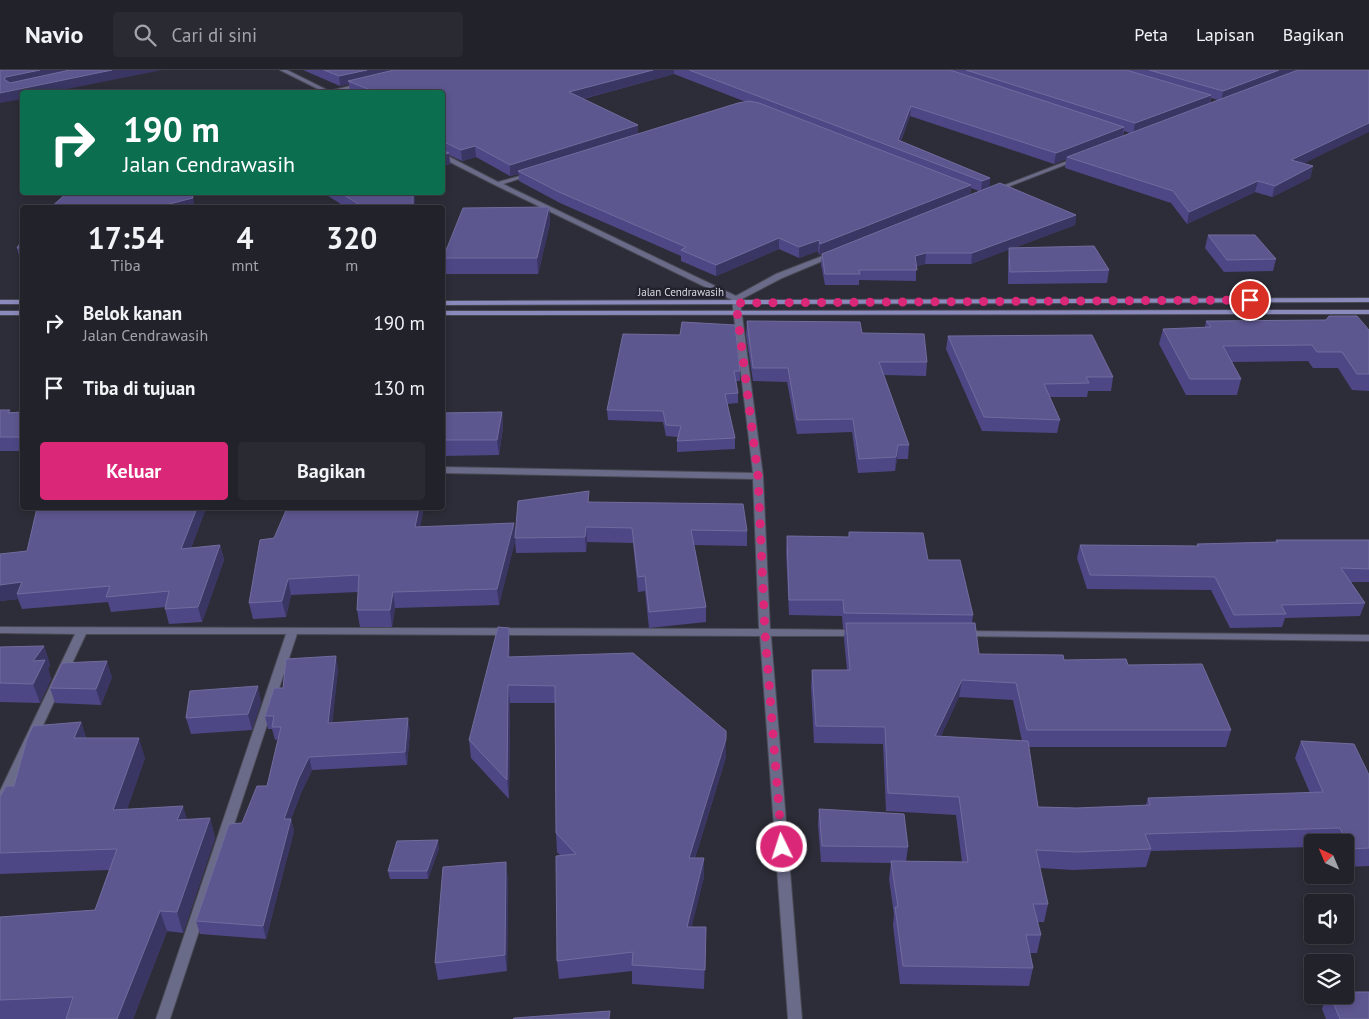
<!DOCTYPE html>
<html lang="id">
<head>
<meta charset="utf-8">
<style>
  :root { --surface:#22222b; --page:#2a2a33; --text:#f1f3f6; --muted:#a2a4a9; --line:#3f3f47; --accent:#db2777 }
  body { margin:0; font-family:"PT Sans",sans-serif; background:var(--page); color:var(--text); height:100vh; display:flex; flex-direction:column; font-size:19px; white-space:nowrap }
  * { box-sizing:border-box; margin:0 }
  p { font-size:16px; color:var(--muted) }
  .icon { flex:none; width:28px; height:28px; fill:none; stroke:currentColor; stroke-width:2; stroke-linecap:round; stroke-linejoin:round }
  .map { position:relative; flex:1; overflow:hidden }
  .details { position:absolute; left:20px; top:135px; width:425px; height:305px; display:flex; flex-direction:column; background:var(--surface); border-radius:5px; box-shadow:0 2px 8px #0003,0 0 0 1px var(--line) }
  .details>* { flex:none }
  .guide { position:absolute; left:20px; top:20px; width:425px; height:105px; border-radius:5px; box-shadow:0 2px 8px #0003,0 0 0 1px var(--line); background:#0b6e4f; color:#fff; overflow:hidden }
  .needle { width:32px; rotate:316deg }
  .tools { position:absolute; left:1304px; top:764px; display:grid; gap:10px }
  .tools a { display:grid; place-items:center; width:50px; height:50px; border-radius:5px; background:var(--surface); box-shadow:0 2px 8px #0003,0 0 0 1px var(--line); font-size:25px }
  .pin { position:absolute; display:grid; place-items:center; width:42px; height:42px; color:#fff; margin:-21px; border:2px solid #fff; border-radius:50%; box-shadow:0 1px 5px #0007 }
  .me { position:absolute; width:55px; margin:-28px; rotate:356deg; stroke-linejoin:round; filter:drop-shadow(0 0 4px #0008) }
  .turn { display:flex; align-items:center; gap:18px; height:105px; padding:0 20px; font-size:22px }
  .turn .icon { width:65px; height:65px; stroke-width:2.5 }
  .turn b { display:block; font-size:35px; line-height:42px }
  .eta { display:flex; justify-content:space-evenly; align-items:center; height:85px; text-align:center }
  .eta b { font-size:30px; font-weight:700; line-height:35px }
  .action { display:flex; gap:10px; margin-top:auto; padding:10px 20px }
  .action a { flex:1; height:58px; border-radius:5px; background:var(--accent); color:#fff; font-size:20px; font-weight:700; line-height:58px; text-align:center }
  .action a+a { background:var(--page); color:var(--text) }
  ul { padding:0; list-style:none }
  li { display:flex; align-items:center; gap:15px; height:65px; padding:0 20px }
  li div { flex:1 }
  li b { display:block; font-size:19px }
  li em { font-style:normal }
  header { display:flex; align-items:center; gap:30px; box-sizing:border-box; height:70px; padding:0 25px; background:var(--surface); border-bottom:1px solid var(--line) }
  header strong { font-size:24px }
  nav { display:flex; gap:28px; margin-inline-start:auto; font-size:18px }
  .search { width:350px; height:45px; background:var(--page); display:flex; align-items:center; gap:12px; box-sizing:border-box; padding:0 18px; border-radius:5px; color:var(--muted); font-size:19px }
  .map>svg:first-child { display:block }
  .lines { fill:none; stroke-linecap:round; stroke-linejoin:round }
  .minor-casing { stroke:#494954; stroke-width:2 }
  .secondary-casing { stroke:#494954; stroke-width:2 }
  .minor { fill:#6a6a89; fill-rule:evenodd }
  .secondary { fill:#8b8abd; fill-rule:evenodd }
  .wall { fill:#4e4786; fill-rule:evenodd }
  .shaded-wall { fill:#3a3663 }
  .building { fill:#5d5790; stroke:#706c9d }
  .route { stroke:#db2777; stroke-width:9; stroke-dasharray:0 16.2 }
  .labels { text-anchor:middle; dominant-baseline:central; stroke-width:5; stroke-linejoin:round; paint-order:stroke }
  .far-street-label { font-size:11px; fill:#dadbe3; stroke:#23232f }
</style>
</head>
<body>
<header>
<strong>Navio</strong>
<div class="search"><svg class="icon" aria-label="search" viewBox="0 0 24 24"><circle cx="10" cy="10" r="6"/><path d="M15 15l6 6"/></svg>Cari di sini</div>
<nav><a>Peta</a><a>Lapisan</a><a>Bagikan</a></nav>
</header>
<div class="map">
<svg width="1369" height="949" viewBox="0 0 1369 949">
  <rect width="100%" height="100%" fill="#2d2d39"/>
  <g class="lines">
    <g class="minor-casing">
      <g id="minor">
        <polygon points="280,0 287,0 329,21 362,13 365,15 336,22 324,22"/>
        <polygon points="442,83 498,112 534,102 534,104 503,114 736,226 776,204 830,183 837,185 782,208 740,230 763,406 770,559 856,560 861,563 856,566 771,566 802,949 788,949 760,566 297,564 170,949 156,949 286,564 86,564 6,734 4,737 0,739 0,721 75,564 0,563 0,557 759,559 753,409 442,403 442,397 753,403 732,230 495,115 442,88"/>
        <polygon points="1075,88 1080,89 997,121 992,120"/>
        <polygon points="963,561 1369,565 1369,571 959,566 958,564 959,562"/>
      </g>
    </g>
    <g class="secondary-casing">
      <g id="secondary">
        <polygon points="1369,228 1369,232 442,235 442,231"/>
        <rect x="0" y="230" width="22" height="4"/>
        <polygon points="1369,240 1369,244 442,245 442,241"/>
        <rect x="0" y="241" width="22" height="4"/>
      </g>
    </g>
    <use href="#minor" class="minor"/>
    <use href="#secondary" class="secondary"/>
  </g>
  <g class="wall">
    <path d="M303,0h1066l-65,94 9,2 -3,12 -38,19 -17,-5 -68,32 -16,-21 -106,-35 1,-9 -12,5 -144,-48 -9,25 89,37 -1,9 87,28 -1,10 -62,23 96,22 -2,13 -99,1v-24l1,-11 -38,15h-46l-9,2v15l-57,-1v5h-34l-4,-21 1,-10 -3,1 -1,-4 -19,7 -20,-9 -63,27 -35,-15v-5l-121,-53 -41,-22v-7l-9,2 -34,-19 -14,4 -13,-6 1,9 -8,2v-74h-88l-4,-1 -1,-7 -9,2zM674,4l72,28 -108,32v-9l-55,-26zM1211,28l7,2 -8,3zM1124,61l6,2 -7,3zM971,118l8,3 -9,4z"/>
    <polygon points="322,122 415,122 415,138 347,138"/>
    <polygon points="549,137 550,153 538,204 445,204 443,188"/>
    <polygon points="1208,165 1276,189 1273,201 1224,202 1205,178"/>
    <polygon points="22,170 22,193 21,193 17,178"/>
    <polygon points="747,251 862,263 927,292 926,306 884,305 909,375 908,389 897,389 895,401 858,403 852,362 797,364 787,312 753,311 746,265"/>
    <polygon points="1206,251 1369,260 1369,321 1352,320 1338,298 1313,298 1308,291 1232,292 1241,309 1237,325 1186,325 1159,274 1163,259 1205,257"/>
    <polygon points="623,264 740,301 740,311 736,311 738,323 738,333 727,334 735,368 735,379 677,382 677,371 678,367 666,366 663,352 608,350 607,340"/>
    <polygon points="948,266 1113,307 1111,321 1088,321 1087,327 1050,327 1060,350 1057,363 982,361 946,279"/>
    <polygon points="0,340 11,342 22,342 22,381 0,381"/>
    <polygon points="502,342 503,357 499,385 442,386 442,343"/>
    <polygon points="590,432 747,461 747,476 694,475 706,537 706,552 649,558 645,521 638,522 633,473 587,472 586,482 516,483 515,470 499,535 395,538 392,557 360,557 357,540 358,522 291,525 286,547 253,549 249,533 274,468 421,457 515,466"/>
    <polygon points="37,438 206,438 191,478 220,475 224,490 202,552 169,554 165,539 166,537 111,542 108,532 22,539 18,529 0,531 27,481"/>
    <path d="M849,462l79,28 45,55 -1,8 7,31 149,11 103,65 -5,17h-197l9,60 39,1 69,-3 2,-7 162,-5 -15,-35 6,-17 68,34v91l-24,1v-25h-33v5l-161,4 -5,16 -73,3 -33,-2 8,36 -4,18h-7l4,13 -4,18h-7l3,15 -4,18 -129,-2 -7,-59 1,-10 -5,-36 2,-16 -70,-1 -3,-37 1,-16 89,38 -2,14 56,1 -6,-47 -70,-4 -3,-67 -69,-1 -3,-56 1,-17h35l-3,-31 1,-10h-2l-1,-13 -53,-1 -3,-64 1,-15 62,1zM959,627l54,3 9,41 -82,-4z"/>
    <polygon points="1276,470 1369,470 1369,512 1351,512 1365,533 1360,546 1285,548 1282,557 1230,558 1211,520 1087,519 1077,488 1080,475 1197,476 1197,474 1275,472"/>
    <polygon points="44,576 50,595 48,599 51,609 40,633 0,632 0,577"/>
    <polygon points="510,576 510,587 726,687 695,788 704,788 704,807 691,857 706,857 704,919 632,914 632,901 559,909 557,891 561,786 557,782 556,763 555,633 510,633 509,729 471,688 469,670"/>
    <polygon points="338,599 332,653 410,661 407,695 312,700 301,723 291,749 294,761 266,869 200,864 196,851 242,753 267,716 278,669 275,670 272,659 268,659 265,646 283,618"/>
    <polygon points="112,607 101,635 55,633 50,618"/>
    <polygon points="261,632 252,660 191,664 186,648"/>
    <polygon points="81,652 86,668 145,688 127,739 187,750 210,748 215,768 183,863 167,861 133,949 0,949 0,847 95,840 109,800 0,804 0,727 14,716"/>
    <polygon points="439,778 428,809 390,809 388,801"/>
    <polygon points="508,808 507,901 438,910 435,893"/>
    <polygon points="1327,925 1345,925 1369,949 1326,949 1322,939"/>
  </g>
  <g class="shaded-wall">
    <polygon points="40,0 88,0 7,19 4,9 6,7"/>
    <polygon points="112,0 162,0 52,22 22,22 22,29 0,33 0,23"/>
    <polygon points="367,0 411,0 348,11 349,14 340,16 339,6"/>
    <polygon points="653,0 674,0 674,4 570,32 569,22"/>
    <polygon points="1279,0 1303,0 1221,31 1223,21"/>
    <polygon points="1211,25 1209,35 1133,64 1135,53"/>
    <polygon points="911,36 910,46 897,80 898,70"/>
    <polygon points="1369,53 1369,62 1288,101 1291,90"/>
    <polygon points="638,55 638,66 518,101 519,104 510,106 510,95"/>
    <polygon points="1124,57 1122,68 1067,87 1066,89 1054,94 1056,83"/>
    <polygon points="475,76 476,87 462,91 461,80"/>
    <polygon points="449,83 450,94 442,96 442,85"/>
    <polygon points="1313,96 1310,108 1272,127 1275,116"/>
    <polygon points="990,108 989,119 981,122 982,111"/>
    <polygon points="1258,111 1255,122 1187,154 1189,142"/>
    <polygon points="971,115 970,126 819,185 820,174"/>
    <polygon points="192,122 195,138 153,138"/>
    <rect x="413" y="122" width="2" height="16"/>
    <polygon points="549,137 550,153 538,204 537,188"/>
    <polygon points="1076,145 1075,155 971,194 972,183"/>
    <polygon points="779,168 779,179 716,206 716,195"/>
    <polygon points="819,170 818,181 799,188 799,177"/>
    <polygon points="926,183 925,194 914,197 915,186"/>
    <polygon points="502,342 503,357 499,385 497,370"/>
    <polygon points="898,375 897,389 895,401 896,387"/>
    <polygon points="197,438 206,438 185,494 181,479"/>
    <polygon points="419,438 424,438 417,473 415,457"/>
    <polygon points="514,453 516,468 499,535 497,519"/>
    <polygon points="586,457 587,472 586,482 585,467"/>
    <polygon points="220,475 224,490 202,552 198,537"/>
    <polygon points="288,509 291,525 286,547 282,531"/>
    <polygon points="22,512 17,524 18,529 0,531 0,515"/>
    <polygon points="393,522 395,538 392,557 390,540"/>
    <polygon points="509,558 510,576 510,604 508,587"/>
    <polygon points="44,576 50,595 48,599 51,609 40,633 33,614 33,591"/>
    <polygon points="336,586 338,599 331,666 328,653"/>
    <polygon points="107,591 112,607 101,635 96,619"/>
    <polygon points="962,610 959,627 933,684 935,666"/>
    <polygon points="508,615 510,633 509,729 507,710"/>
    <polygon points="258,616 261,632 252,660 248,644"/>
    <polygon points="408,648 410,661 407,695 405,682"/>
    <polygon points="81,652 87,672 74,668"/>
    <polygon points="139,668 145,688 120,760 113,740"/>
    <polygon points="726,669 726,687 689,807 689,788"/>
    <polygon points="309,687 312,700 301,723 291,749 294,761 266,869 263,856 284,749 298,710"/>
    <polygon points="183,736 189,756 177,750"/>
    <polygon points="210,748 215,768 183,863 177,842"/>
    <polygon points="438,770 439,778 428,809 427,801"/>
    <polygon points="704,788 704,807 687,876 687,857"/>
    <polygon points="506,792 508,808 507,901 505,885"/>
    <polygon points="160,841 167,861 133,949 117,949"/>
  </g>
  <g class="building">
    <polygon points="0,0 40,0 6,7 4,9 10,13 70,0 112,0 0,23"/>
    <polygon points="324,0 367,0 339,6"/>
    <polygon points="394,0 653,0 569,22 638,55 510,95 475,76 461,80 442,71 442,22 375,22 348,11"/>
    <polygon points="689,0 950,0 1124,57 1056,83 911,36 898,70 990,108 982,111"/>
    <polygon points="966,0 1126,0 1211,25 1135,53"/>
    <polygon points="1149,0 1279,0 1223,21"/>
    <polygon points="1298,0 1369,0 1369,53 1291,90 1313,96 1275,116 1258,111 1189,142 1173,121 1067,87"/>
    <polygon points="749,31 759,33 971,115 820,174 819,170 799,177 779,168 716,195 681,180 686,177 559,122 518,101 738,33"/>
    <polygon points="442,80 449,83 442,85"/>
    <polygon points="1000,113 1076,145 972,183 926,183 915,186 917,200 859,200 860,204 825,204 822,184"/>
    <polygon points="68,122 192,122 193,128 153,138 50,138"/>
    <polygon points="339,122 413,122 413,138 365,138"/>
    <polygon points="549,137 537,188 443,188 463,138"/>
    <polygon points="1208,165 1255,165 1276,189 1227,190"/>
    <polygon points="22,170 22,178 17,178"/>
    <polygon points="1094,176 1109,200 1010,202 1009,178"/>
    <polygon points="1329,246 1357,246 1369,260 1369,304 1357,304 1342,282 1317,282 1312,275 1223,276 1241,309 1190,309 1163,259 1211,257 1206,251 1326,250"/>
    <polygon points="747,251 860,252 862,263 924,264 927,292 879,292 909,375 898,375 896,387 859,389 853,349 797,350 788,298 753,298"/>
    <polygon points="682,252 735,255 740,301 734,301 738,323 725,324 735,368 677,371 681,356 666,355 663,341 607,340 623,264 680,265"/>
    <polygon points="1092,265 1113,307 1086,307 1089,313 1044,314 1060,350 984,347 948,266"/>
    <polygon points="0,340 10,340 8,343 22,342 22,367 0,367"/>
    <polygon points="502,342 497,370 442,370 442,343"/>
    <polygon points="589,421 588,432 743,434 747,461 691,460 706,537 649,542 645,506 638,507 632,458 586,457 585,467 515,468 518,431"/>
    <polygon points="37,438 197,438 181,479 220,475 198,537 165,539 169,521 106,527 110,516 17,524 22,512 0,515 0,484 27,481"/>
    <polygon points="287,438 419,438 415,457 514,453 497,519 393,522 390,540 357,540 359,505 288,509 282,531 249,533 260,470 274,468"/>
    <polygon points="849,462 923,463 928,490 960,490 973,545 844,543 843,530 789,530 787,466 849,467"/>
    <polygon points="1276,470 1369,470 1369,499 1341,498 1365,533 1281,535 1286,544 1234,545 1215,507 1090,505 1080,475 1199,476 1197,474 1278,472"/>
    <polygon points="846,553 975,553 979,584 1063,585 1064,590 1126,589 1128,595 1202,594 1231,660 1027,660 1016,613 962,610 935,666 1028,671 1038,737 1077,738 1150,735 1148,728 1323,722 1301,671 1354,674 1369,705 1369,778 1349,779 1340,758 1145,764 1151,779 1077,782 1036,780 1048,834 1033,834 1041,865 1026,865 1033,898 903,896 895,837 898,837 891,791 968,792 959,727 888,723 885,657 816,656 812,600 850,600"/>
    <polygon points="498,557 509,558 508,587 633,583 726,661 726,669 689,788 704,788 687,857 706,857 705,900 632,895 633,882 557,891 556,786 576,784 556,763 555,616 508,615 507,710 469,670"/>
    <polygon points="44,576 33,591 45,590 33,614 0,613 0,577"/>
    <polygon points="336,586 328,653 408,648 405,682 309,687 298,710 284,749 291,749 263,856 196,851 229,754 242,753 257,716 267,716 281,657 272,657 274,646 265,646 274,618 283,618 286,589"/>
    <polygon points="107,591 96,619 50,618 62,593"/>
    <polygon points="258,616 248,644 186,648 190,621"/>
    <polygon points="81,652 74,668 139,668 113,740 183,736 177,750 210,748 177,842 160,841 117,949 66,949 73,927 0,930 0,847 95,840 117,779 0,783 0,727 6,716 14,716 27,669 33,656"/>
    <polygon points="819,739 904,744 908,777 822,776"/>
    <polygon points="438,770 427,801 388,801 397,771"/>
    <polygon points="506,792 505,885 435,893 443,797"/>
    <polygon points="1345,922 1369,922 1369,949 1340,949 1330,925 1345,925"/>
    <polygon points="610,941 609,949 513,949 514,948"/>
  </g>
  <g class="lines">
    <polyline class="route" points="782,777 765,563 758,406 736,233 1250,230"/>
  </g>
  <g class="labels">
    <g class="far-street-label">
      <text x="681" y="222">Jalan Cendrawasih</text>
    </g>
  </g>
</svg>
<div class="tools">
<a><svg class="needle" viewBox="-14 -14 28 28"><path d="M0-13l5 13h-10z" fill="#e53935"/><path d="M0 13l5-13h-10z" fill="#a2a4a9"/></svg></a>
<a><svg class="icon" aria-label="sound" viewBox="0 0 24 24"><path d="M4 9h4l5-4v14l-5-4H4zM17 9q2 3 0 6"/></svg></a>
<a><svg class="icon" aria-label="layers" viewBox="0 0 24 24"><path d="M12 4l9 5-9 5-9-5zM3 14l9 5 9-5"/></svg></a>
</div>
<div class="pin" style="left:1250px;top:230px;background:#d93025"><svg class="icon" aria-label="arrive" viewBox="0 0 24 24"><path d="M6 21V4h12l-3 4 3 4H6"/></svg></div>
<svg class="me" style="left:782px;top:777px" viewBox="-20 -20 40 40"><circle r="17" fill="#db2777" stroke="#fff" stroke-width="3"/><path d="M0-11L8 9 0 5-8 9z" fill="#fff"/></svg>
<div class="guide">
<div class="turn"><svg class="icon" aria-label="right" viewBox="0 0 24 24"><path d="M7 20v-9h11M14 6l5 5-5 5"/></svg><div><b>190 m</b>Jalan Cendrawasih</div></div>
</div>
<section class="details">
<div class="eta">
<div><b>17:54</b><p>Tiba</p></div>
<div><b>4</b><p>mnt</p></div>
<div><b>320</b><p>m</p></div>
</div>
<ul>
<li><svg class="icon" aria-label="right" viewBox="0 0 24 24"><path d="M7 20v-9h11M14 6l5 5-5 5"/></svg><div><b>Belok kanan</b><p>Jalan Cendrawasih</p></div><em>190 m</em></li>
<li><svg class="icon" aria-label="arrive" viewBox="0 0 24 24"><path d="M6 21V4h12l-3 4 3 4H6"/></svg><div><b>Tiba di tujuan</b></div><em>130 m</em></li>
</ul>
<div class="action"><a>Keluar</a><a>Bagikan</a></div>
</section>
</div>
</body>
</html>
